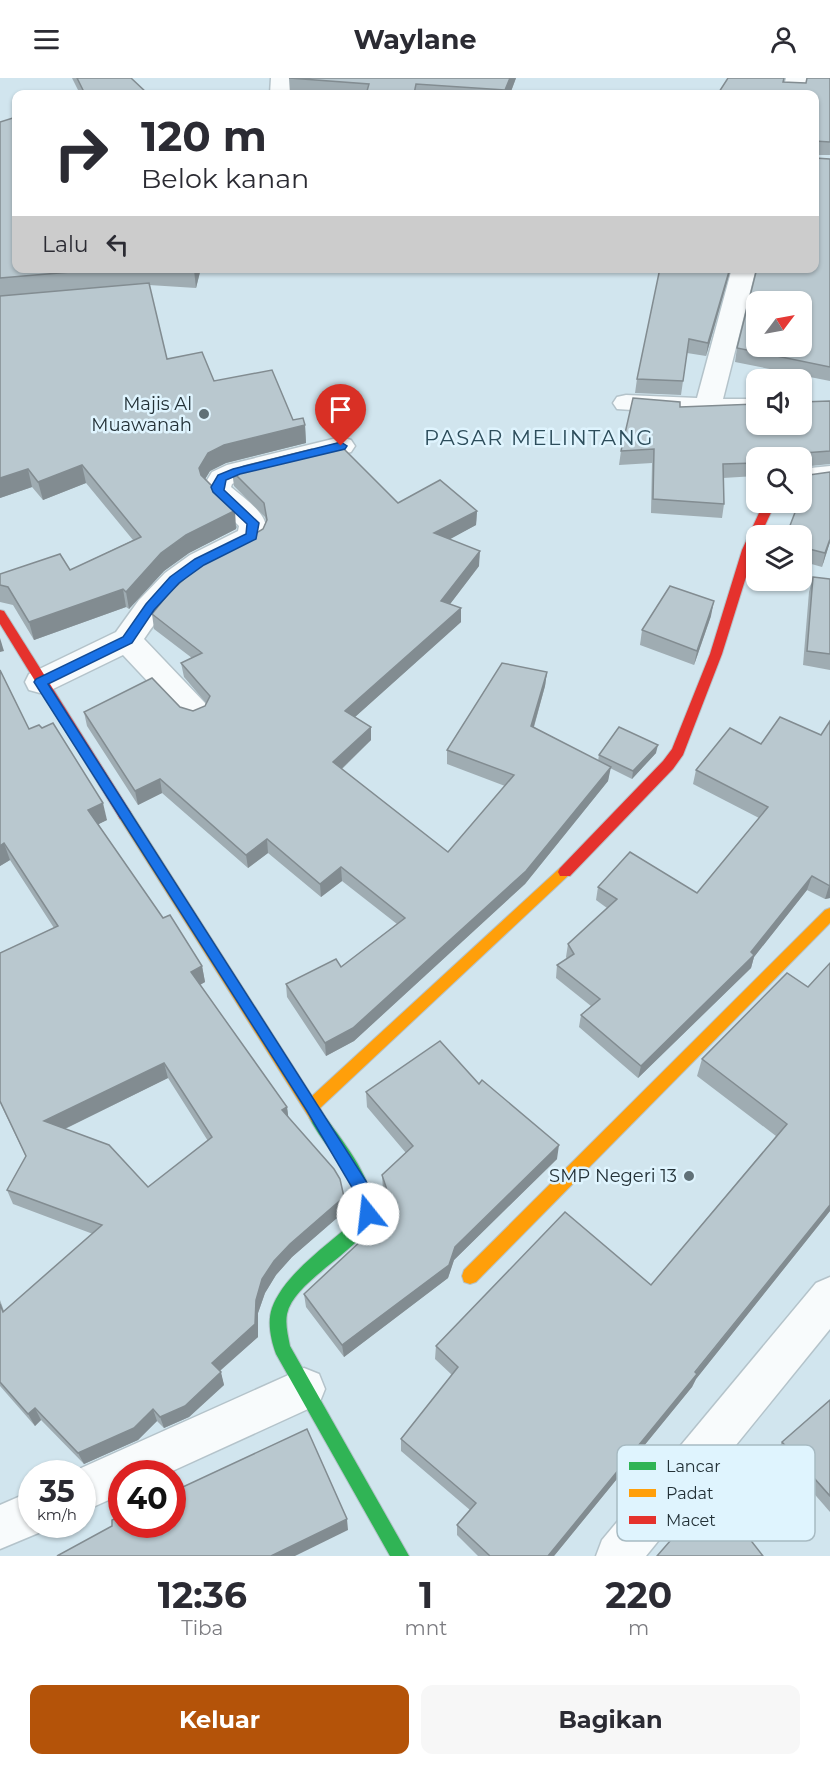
<!DOCTYPE html>
<html lang="id">
<head>
<meta charset="utf-8">
<style>
  :root { --surface:#fff; --page:#f7f7f7; --text:#2b2b33; --muted:#7c7c81; --accent:#b45309 }
  body { margin:0; font-family:Montserrat,sans-serif; background:var(--page); color:var(--text); height:100vh; display:flex; flex-direction:column; font-size:22px; white-space:nowrap }
  * { box-sizing:border-box; margin:0 }
  p { font-size:20px; color:var(--muted) }
  .icon { flex:none; width:33px; height:33px; fill:none; stroke:currentColor; stroke-width:2; stroke-linecap:round; stroke-linejoin:round }
  .map { position:relative; height:1478px; overflow:hidden }
  .panel { display:flex; flex-direction:column; background:var(--surface); flex:1 }
  .panel>* { flex:none }
  .top-card { position:absolute; left:12px; top:12px; width:807px; height:183px; border-radius:12px; box-shadow:0 2px 4px #0004; background:#fff; color:var(--text); overflow:hidden }
  .needle { width:39px; rotate:58deg }
  .fabs { position:absolute; left:746px; top:213px; display:grid; gap:12px }
  .fabs a { display:grid; place-items:center; width:66px; height:66px; border-radius:12px; background:var(--surface); box-shadow:0 2px 4px #0004; font-size:30px }
  .speed { position:absolute; left:18px; top:1382px; display:flex; gap:12px; font-size:30px; font-weight:700; text-align:center }
  .speed>* { display:grid; place-content:center; width:78px; height:78px; border-radius:50%; background:var(--surface); box-shadow:0 2px 4px #0004; line-height:1 }
  .speed small { font-size:15px; font-weight:400 }
  .speed .limit { border:9px solid #d22; background:#fff; color:#111 }
  .pin { position:absolute; display:grid; place-items:center; width:51px; height:51px; color:#fff; margin:-62px -26px; border-radius:50% 50% 50% 0; rotate:-45deg; box-shadow:0 0 6px #0007 }
  .pin .icon { rotate:45deg }
  .me { position:absolute; width:66px; margin:-33px; rotate:344deg; stroke-linejoin:round; filter:drop-shadow(0 0 4px #0008) }
  .turn { display:flex; align-items:center; gap:21px; height:126px; padding:0 30px; font-size:27px }
  .turn .icon { width:78px; height:78px; stroke-width:2.5 }
  .turn b { display:block; font-size:42px; line-height:51px }
  .then { display:flex; align-items:center; height:57px; padding:0 30px; background:#0003; gap:12px; font-size:22px }
  .eta { display:flex; justify-content:space-evenly; align-items:center; height:102px; text-align:center }
  .eta b { font-size:36px; font-weight:700; line-height:42px }
  .primary-button { display:flex; gap:12px; margin-top:auto; padding:12px 30px }
  .primary-button a { flex:1; height:69px; border-radius:12px; background:var(--accent); color:#fff; font-size:24px; font-weight:700; line-height:69px; text-align:center }
  .primary-button a+a { background:var(--page); color:var(--text) }
  header { display:flex; justify-content:space-between; align-items:center; height:78px; padding:0 30px; background:var(--surface); font-size:27px; font-weight:700 }
  .map>svg:first-child { display:block }
  .lines { fill:none; stroke-linecap:round; stroke-linejoin:round }
  .street-casing { stroke:#b4c3ca; stroke-width:3 }
  .fast-casing { stroke:#b4c3ca; stroke-width:2 }
  .slow-casing { stroke:#b4c3ca; stroke-width:2 }
  .jam-casing { stroke:#b4c3ca; stroke-width:2 }
  .street { fill:#f8fbfc; fill-rule:evenodd }
  .fast { fill:#30b455; fill-rule:evenodd }
  .slow { fill:#ff9f0a; fill-rule:evenodd }
  .jam { fill:#e5322d; fill-rule:evenodd }
  .wall { fill:#9facb2; fill-rule:evenodd }
  .shaded-wall { fill:#828c91 }
  .building { fill:#b9c8cf; stroke:#828c91; stroke-width:1.5; fill-rule:evenodd }
  .route { fill:#1a73e8; stroke:#114b97; stroke-width:1.5 }
  .poi-dot { fill:#607077; stroke:#dff4fe; stroke-width:2 }
  .labels { text-anchor:middle; dominant-baseline:central; stroke-width:5; stroke-linejoin:round; paint-order:stroke }
  .poi-label { font-size:18px; fill:#233137; stroke:#dff4fe; text-anchor:end }
  .quarter-label { font-size:21px; letter-spacing:1.5px; fill:#2d4d5b; stroke:#dff4fe }
  .key { fill:#dff4fe; stroke:#a7bac2; stroke-width:1.5 }
  .key-label { font-size:16px; fill:#233137 }
</style>
</head>
<body>
<header><svg class="icon" aria-label="menu" viewBox="0 0 24 24"><path d="M4 6h16M4 12h16M4 18h16"/></svg>Waylane<svg class="icon" aria-label="person" viewBox="0 0 24 24"><circle cx="12" cy="8" r="4"/><path d="M4 21q1-7 8-7t8 7"/></svg></header>
<div class="map">
<svg width="830" height="1478" viewBox="0 0 830 1478">
  <rect width="100%" height="100%" fill="#d1e5ee"/>
  <g class="lines">
    <g class="street-casing">
      <g id="street">
        <polygon points="271,0 293,0 290,16 270,16"/>
        <polygon points="786,0 808,0 802,16 782,16"/>
        <polygon points="732,190 756,190 723,321 756,321 756,337 708,337 617,331 613,325 617,319 626,317 697,320"/>
        <path d="M341,359l10,3 4,6 -4,6 -106,26 -13,6 -1,3c17,15 46,31 31,56 -57,29 -81,42 -118,96l61,64 5,8 -5,8 -11,4 -11,-4 -60,-64 -72,35 -11,3 -11,-3 -4,-8 4,-8 87,-42 23,-32 26,-27 25,-18 48,-24 1,-5 -34,-34 -2,-5 9,-15 15,-7z"/>
        <polygon points="830,388 830,406 801,409 801,391"/>
        <polygon points="830,1199 830,1251 646,1478 596,1478 602,1462 816,1205"/>
        <polygon points="304,1290 319,1296 325,1311 319,1326 168,1395 122,1395 122,1416 82,1434 82,1395 70,1395"/>
        <polygon points="32,1413 32,1446 49,1446 48,1451 0,1471 0,1427"/>
      </g>
    </g>
    <g class="fast-casing">
      <path id="fast" d="M317,1032l5,2c20,29 48,61 52,96 4,36 -79,68 -87,106 -2,11 1,21 3,32l119,210h-19l-114,-202c-5,-13 -9,-32 -4,-46 12,-34 58,-65 86,-90 5,-38 -34,-69 -49,-101l3,-5z"/>
    </g>
    <g class="slow-casing">
      <g id="slow">
        <polygon points="125,732 130,733 312,1018 560,790 570,790 572,794 320,1030 325,1039 322,1044 317,1046 312,1044 120,741 118,737 120,733"/>
        <polygon points="830,830 830,845 476,1204 470,1206 464,1204 462,1198 464,1192 825,832"/>
      </g>
    </g>
    <g class="jam-casing">
      <g id="jam">
        <polygon points="764,424 776,424 760,458 756,458 756,467 722,576 683,677 673,691 570,798 560,798 558,794 560,790 663,683 672,671 710,576 742,472"/>
        <polygon points="0,532 4,533 130,733 132,737 130,741 120,741 0,546"/>
      </g>
    </g>
    <use href="#street" class="street"/>
    <use href="#fast" class="fast"/>
    <use href="#slow" class="slow"/>
    <use href="#jam" class="jam"/>
  </g>
  <g class="wall">
    <polygon points="72,0 131,0 148,16 80,16"/>
    <polygon points="289,0 516,0 510,16 290,16"/>
    <polygon points="728,0 784,0 783,4 806,5 830,0 830,77 815,77 815,80 830,81 830,303 735,284 737,270 814,16 719,16 719,14"/>
    <polygon points="0,44 16,190 201,190 196,210 149,207 167,281 214,303 305,347 306,365 226,385 210,393 205,401 237,449 236,451 189,475 164,493 129,531 126,529 34,562 13,527 0,524 0,496 70,492 133,462 86,405 43,422 32,409 0,420"/>
    <polygon points="731,190 706,278 687,275 681,317 635,315 637,301"/>
    <polygon points="830,323 830,386 801,389 801,380 756,380 756,398 723,400 724,426 722,440 651,435 652,385 619,387 621,373 680,329"/>
    <polygon points="314,375 398,425 477,433 476,447 449,461 479,488 450,526 461,530 461,544 355,639 371,662 342,691 448,774 505,708 447,686 447,672 547,594 545,608 534,649 598,683 599,677 656,675 632,701 610,690 608,703 525,806 354,963 326,978 287,919 286,906 341,889 397,846 342,803 321,819 268,775 248,790 162,715 138,727 87,648 84,634 180,629 193,633 205,628 206,625 184,599 181,585 192,580 154,551 152,536 263,451 266,443 265,439 234,408 232,393"/>
    <polygon points="801,458 830,464 822,489 801,483"/>
    <polygon points="813,499 830,501 830,592 803,587 809,514"/>
    <polygon points="711,538 694,587 640,567 642,552"/>
    <path d="M0,592l29,59 78,91 -9,4 65,94 39,48 3,16 -5,3 87,122 1,10 56,80 1,14 -53,46 -16,18 -11,18 -7,20v24l-38,34 4,14 -35,32 -25,11 -7,-7 -19,19 -54,24 -43,-44 -6,6 -35,-40v-86l4,11 89,-77 -80,-30 -6,-14 19,-33 -26,-54v-150l54,-25 -44,-68 -10,6zM168,1000l40,63 -60,46 -83,-58z"/>
    <polygon points="830,643 830,820 825,821 807,812 754,879 751,890 638,1000 579,949 581,937 591,928 556,900 557,887 567,881 566,879 568,866 607,830 596,822 598,809 697,815 759,740 693,706 696,692 761,666 821,657"/>
    <polygon points="787,895 830,1133 696,1301 692,1309 554,1478 478,1478 457,1457 457,1447 470,1432 401,1373 401,1361 452,1297 435,1281 436,1268 651,1207 776,1058 697,998 702,981"/>
    <polygon points="479,1006 557,1081 454,1182 448,1200 344,1279 306,1229 304,1216 380,1145 387,1127 383,1112 382,1097 406,1075 367,1029 366,1014"/>
    <polygon points="830,1322 830,1434 777,1373 782,1364"/>
  </g>
  <g class="shaded-wall">
    <polygon points="510,0 516,0 510,16 505,16 505,12"/>
    <polygon points="195,190 201,190 196,210 194,192"/>
    <polygon points="730,190 731,190 706,278 708,265"/>
    <polygon points="305,347 306,365 226,385 210,393 201,408 199,390 208,375 224,367"/>
    <polygon points="82,387 86,405 43,422 38,404"/>
    <polygon points="28,391 32,409 0,420 0,400"/>
    <polygon points="235,431 236,451 189,475 164,493 129,531 126,514 161,475 186,457"/>
    <polygon points="477,433 476,447 434,470 434,455"/>
    <polygon points="830,461 830,464 822,489 825,475"/>
    <polygon points="480,473 479,488 441,538 441,523"/>
    <polygon points="123,511 126,529 34,562 29,544"/>
    <polygon points="714,523 711,538 694,587 697,573"/>
    <polygon points="461,530 461,544 346,647 345,633"/>
    <polygon points="0,560 4,573 0,574"/>
    <polygon points="547,594 545,608 530,662 531,648"/>
    <polygon points="371,649 371,662 334,698 333,684"/>
    <polygon points="658,667 656,675 632,701 633,693"/>
    <polygon points="611,689 608,703 525,806 354,963 326,978 325,965"/>
    <polygon points="160,701 162,715 138,727 135,713"/>
    <polygon points="103,725 107,742 93,749 88,732"/>
    <polygon points="267,761 268,775 248,790 246,777"/>
    <polygon points="4,765 10,782 0,788 0,768"/>
    <polygon points="341,789 342,803 321,819 320,806"/>
    <polygon points="812,798 807,812 754,879 751,890 638,1000 641,988 751,874"/>
    <polygon points="829,808 830,808 830,820 825,821"/>
    <polygon points="202,888 205,904 194,910 191,894"/>
    <polygon points="164,985 168,1000 50,1058 44,1043"/>
    <polygon points="287,1029 289,1044 282,1032"/>
    <polygon points="559,1067 557,1081 454,1182 448,1200 344,1279 342,1267 455,1169"/>
    <polygon points="344,1119 345,1133 292,1179 276,1197 265,1215 258,1235 258,1259 215,1297 212,1285 256,1222 262,1201 274,1183 290,1166"/>
    <polygon points="830,1127 830,1133 696,1301 692,1309 554,1478 548,1478"/>
    <polygon points="221,1294 224,1307 189,1339 164,1350 160,1339"/>
    <polygon points="35,1330 41,1342 35,1348 28,1336"/>
    <polygon points="153,1331 157,1343 138,1362 84,1386 78,1375"/>
    <polygon points="347,1441 348,1452 295,1478 271,1478"/>
  </g>
  <g class="building">
    <polygon points="77,0 131,0 148,16 85,16"/>
    <polygon points="289,0 510,0 505,12 416,6 414,16 367,13 369,6"/>
    <path d="M728,0h56l-1,4 23,1 1,-5h23v64l-15,-1v17l15,1v208l-93,-19 20,-80h57v-174h-87h1l-9,-2zM756,224h45v44h-45z"/>
    <polygon points="16,39 16,190 118,190 0,200 0,44"/>
    <polygon points="170,190 195,190 194,192"/>
    <polygon points="660,190 730,190 708,265 689,261 683,303 637,301"/>
    <polygon points="149,205 167,281 202,274 214,303 272,292 293,342 303,340 305,347 224,367 208,375 199,390 201,397 235,431 234,433 186,457 161,475 126,514 123,511 29,544 8,509 0,507 0,496 60,476 70,492 141,459 82,387 38,404 28,391 0,400 0,218"/>
    <polygon points="633,320 680,324 680,329 756,326 756,346 801,346 801,324 830,323 830,373 804,375 802,382 801,382 801,380 756,380 756,385 723,386 724,426 653,421 654,371 621,373"/>
    <polygon points="338,365 398,425 440,402 477,433 434,455 480,473 441,523 461,530 345,633 371,649 333,684 448,774 514,697 447,672 502,585 547,594 531,648 611,689 526,793 353,950 325,965 286,906 336,881 341,889 405,840 341,789 320,806 267,761 246,777 160,701 135,713 84,634 152,600 180,629 193,633 205,628 210,618 181,585 202,575 152,536 169,515 195,491 263,451 267,442 264,425 232,393 244,388 312,371 314,375"/>
    <polygon points="830,394 830,461 825,475 801,469 801,458 786,458 799,424 801,424 801,418 809,397"/>
    <polygon points="813,499 830,501 830,576 807,573"/>
    <polygon points="670,508 714,523 697,573 642,552"/>
    <path d="M0,592l29,59 10,-4 3,3 11,-5 50,80 -15,7 75,108 7,-3 32,51 -11,6 96,135 -5,3 52,59 6,10 4,18 -54,47 -16,17 -12,18 -6,21 -1,24 -43,39 9,9 -36,34 -25,11 -7,-8 -19,19 -56,25 -43,-45 -7,6 -28,-32v-78l3,8 99,-87 -95,-35 19,-34 -26,-55v-148l58,-27 -54,-83 -4,3zM164,985l48,74 -64,50 -39,-42 -65,-24z"/>
    <polygon points="780,639 821,657 830,643 830,808 812,798 751,874 754,877 641,988 581,937 600,921 557,887 574,876 568,866 617,821 598,809 630,774 697,815 768,729 696,692 730,650 761,666"/>
    <polygon points="619,649 658,667 633,693 599,677"/>
    <polygon points="830,885 830,1127 695,1294 697,1296 548,1478 490,1478 457,1447 476,1425 401,1361 458,1289 436,1268 565,1134 651,1207 787,1046 702,981 787,895 808,909"/>
    <polygon points="440,963 479,1006 482,1002 559,1067 455,1169 449,1187 342,1267 304,1216 380,1145 390,1121 382,1097 413,1068 366,1014"/>
    <polygon points="830,1322 830,1418 782,1364"/>
    <polygon points="307,1351 347,1441 271,1478 57,1478 112,1448 112,1442 122,1438 122,1446 172,1446 172,1414"/>
    <polygon points="724,1428 763,1478 657,1478 677,1455 683,1461"/>
  </g>
  <polygon class="route" points="341,364 347,368 345,371 240,396 226,402 224,412 259,445 256,461 204,487 179,505 154,532 132,565 48,606 366,1103 377,1136 374,1141 368,1143 363,1141 353,1111 307,1033 34,604 36,601 123,559 146,526 170,499 195,481 246,456 247,446 213,414 211,409 218,397 233,391"/>
  <g class="poi-dot">
    <circle cx="204" cy="336" r="6"/>
    <circle cx="689" cy="1098" r="6"/>
  </g>
  <g class="labels">
    <g class="poi-label">
      <text x="192" y="326">Majis Al<tspan x="192" dy="21">Muawanah</tspan></text>
      <text x="677" y="1098">SMP Negeri 13</text>
    </g>
    <g class="quarter-label">
      <text x="539" y="359">PASAR MELINTANG</text>
    </g>
  </g>
  <rect x="617" y="1367" width="198" height="96" rx="9" class="key"/>
  <rect x="629" y="1384" width="27" height="8" fill="#30b455"/>
  <rect x="629" y="1411" width="27" height="8" fill="#ff9f0a"/>
  <rect x="629" y="1438" width="27" height="8" fill="#e5322d"/>
  <g class="key-label">
    <text x="666" y="1394">Lancar</text>
    <text x="666" y="1421">Padat</text>
    <text x="666" y="1448">Macet</text>
  </g>
</svg>
<div class="fabs">
<a><svg class="needle" viewBox="-14 -14 28 28"><path d="M0-13l5 13h-10z" fill="#e53935"/><path d="M0 13l5-13h-10z" fill="#7c7c81"/></svg></a>
<a><svg class="icon" aria-label="sound" viewBox="0 0 24 24"><path d="M4 9h4l5-4v14l-5-4H4zM17 9q2 3 0 6"/></svg></a>
<a><svg class="icon" aria-label="search" viewBox="0 0 24 24"><circle cx="10" cy="10" r="6"/><path d="M15 15l6 6"/></svg></a>
<a><svg class="icon" aria-label="layers" viewBox="0 0 24 24"><path d="M12 4l9 5-9 5-9-5zM3 14l9 5 9-5"/></svg></a>
</div>
<div class="speed"><div>35<small>km/h</small></div><div class="limit">40</div></div>
<div class="pin" style="left:341px;top:368px;background:#d93025"><svg class="icon" aria-label="arrive" viewBox="0 0 24 24"><path d="M6 21V4h12l-3 4 3 4H6"/></svg></div>
<svg class="me" style="left:368px;top:1136px" viewBox="-20 -20 40 40"><circle r="19" fill="#fff"/><path d="M0-13L10 11 0 6-10 11z" fill="#1a73e8"/></svg>
<div class="top-card">
<div class="turn"><svg class="icon" aria-label="right" viewBox="0 0 24 24"><path d="M7 20v-9h11M14 6l5 5-5 5"/></svg><div><b>120 m</b>Belok kanan</div></div>
<div class="then">Lalu<svg class="icon" aria-label="left" viewBox="0 0 24 24"><path d="M17 20v-9H6M10 6l-5 5 5 5"/></svg></div>
</div>
</div>
<section class="panel">
<div class="eta">
<div><b>12:36</b><p>Tiba</p></div>
<div><b>1</b><p>mnt</p></div>
<div><b>220</b><p>m</p></div>
</div>
<div class="primary-button"><a>Keluar</a><a>Bagikan</a></div>
</section>
</body>
</html>
